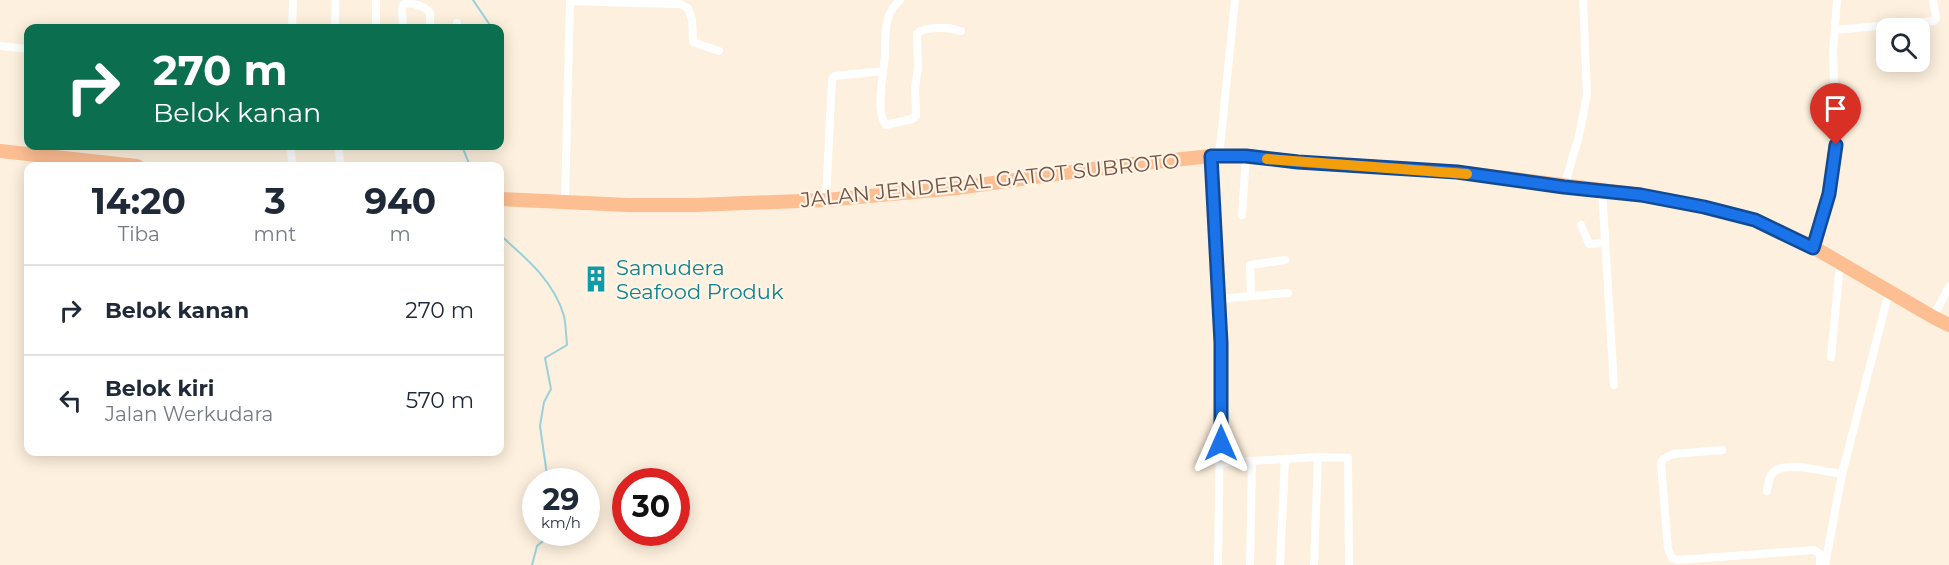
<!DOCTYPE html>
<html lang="id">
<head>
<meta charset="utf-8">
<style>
  :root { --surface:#fff; --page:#f6f6f7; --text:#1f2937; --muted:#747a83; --line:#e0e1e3 }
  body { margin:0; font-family:Montserrat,sans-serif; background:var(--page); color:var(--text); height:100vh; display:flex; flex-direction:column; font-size:22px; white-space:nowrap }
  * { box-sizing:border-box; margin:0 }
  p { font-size:20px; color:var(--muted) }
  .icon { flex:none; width:33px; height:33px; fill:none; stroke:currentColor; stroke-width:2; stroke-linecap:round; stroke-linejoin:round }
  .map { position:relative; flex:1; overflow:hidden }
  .panel { position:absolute; left:24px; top:162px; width:480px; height:294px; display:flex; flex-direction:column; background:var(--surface); border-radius:12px; box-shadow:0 3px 15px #0003 }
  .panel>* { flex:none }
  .hud { position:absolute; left:24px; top:24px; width:480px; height:126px; border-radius:12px; box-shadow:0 3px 15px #0003; background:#0b6e4f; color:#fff; overflow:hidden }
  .tools { position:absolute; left:1876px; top:18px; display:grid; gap:12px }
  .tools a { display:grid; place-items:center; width:54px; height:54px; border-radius:12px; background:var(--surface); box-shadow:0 3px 15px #0003; font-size:30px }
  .speed { position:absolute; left:522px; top:468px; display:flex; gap:12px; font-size:30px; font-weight:700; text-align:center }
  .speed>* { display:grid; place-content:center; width:78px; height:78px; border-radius:50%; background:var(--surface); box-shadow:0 3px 15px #0003; line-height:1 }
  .speed small { font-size:15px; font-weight:400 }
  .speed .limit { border:9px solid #d22; background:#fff; color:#111 }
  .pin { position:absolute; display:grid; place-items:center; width:51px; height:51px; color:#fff; margin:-62px -26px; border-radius:50% 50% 50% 0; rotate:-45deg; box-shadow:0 0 6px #0007 }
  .pin .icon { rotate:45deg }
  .me { position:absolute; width:66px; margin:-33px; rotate:0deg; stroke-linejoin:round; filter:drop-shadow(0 0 4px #0008) }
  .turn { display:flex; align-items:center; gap:21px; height:126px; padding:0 30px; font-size:27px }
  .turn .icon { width:78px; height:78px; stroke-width:2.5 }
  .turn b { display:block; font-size:42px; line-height:51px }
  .eta { display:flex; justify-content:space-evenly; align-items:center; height:102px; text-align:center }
  .eta b { font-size:36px; font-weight:700; line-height:42px }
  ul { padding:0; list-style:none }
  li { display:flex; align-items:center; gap:18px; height:90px; padding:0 30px; border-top:2px solid var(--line) }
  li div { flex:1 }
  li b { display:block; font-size:22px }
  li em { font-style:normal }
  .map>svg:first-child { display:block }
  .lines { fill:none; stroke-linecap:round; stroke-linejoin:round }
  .stream { stroke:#98d1d9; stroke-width:2 }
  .minor { stroke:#fff; stroke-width:8 }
  .trunk { stroke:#fdbe92; stroke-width:14 }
  .route-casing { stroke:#114b97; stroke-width:15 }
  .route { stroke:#1a73e8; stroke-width:10 }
  .slow { stroke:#f59e0b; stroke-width:10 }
  .labels { text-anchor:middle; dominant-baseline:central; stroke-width:4.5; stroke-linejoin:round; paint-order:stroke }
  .street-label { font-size:21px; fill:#745446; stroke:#fff4e5 }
  .culture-label { font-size:21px; fill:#0d838f; stroke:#fff4e5; text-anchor:start }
</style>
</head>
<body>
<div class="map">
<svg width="1949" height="565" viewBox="0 0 1949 565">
  <rect width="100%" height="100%" fill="#fdf0de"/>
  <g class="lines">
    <g class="stream">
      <polyline points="473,0 492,28"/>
      <polyline points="500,45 502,55 500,61"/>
      <polyline points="462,146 470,166"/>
      <path d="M500,235c26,23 54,46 64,81 2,9 2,20 3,29l-22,13 6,31 -7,13 -4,24 8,56"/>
      <polyline points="532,565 537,546 554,532"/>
    </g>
    <g class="minor">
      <polyline points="376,0 376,28"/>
      <polyline points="638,3 680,4 688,8 692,20 693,42 719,51"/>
      <polyline points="457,23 457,28"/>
      <polyline points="292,28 293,0"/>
      <polyline points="335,28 335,0"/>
      <path d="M403,28l-1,-21 3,-4c8,0 20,3 25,10v15"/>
      <polyline points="1835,30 1934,21 1936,18 1933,0"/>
      <polyline points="0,46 28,49"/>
      <path d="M883,71c-1,16 -7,41 3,54l26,-6 4,-3 -1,-29 3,-19 -1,-34 3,-3c13,-4 28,-4 41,0"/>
      <polyline points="291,146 292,166"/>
      <polyline points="339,146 340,166"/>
      <polyline points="1211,156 1221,343 1218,565"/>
      <polyline points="1219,157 1235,0"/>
      <polyline points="1564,187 1579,136 1587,94 1583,0"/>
      <polyline points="1602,191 1614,385"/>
      <path d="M826,200l6,-121 3,-3 48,-5c6,-26 -5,-52 17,-71"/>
      <polyline points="565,202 570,1 638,3 638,0"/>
      <polyline points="1242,215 1246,156"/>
      <polyline points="1581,225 1589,244 1605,243"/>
      <polyline points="1813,247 1829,194 1836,145 1833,52 1837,0"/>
      <polyline points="1251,295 1250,265 1285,260"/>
      <polyline points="1218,299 1288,293"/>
      <polyline points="1933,317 1949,287"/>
      <polyline points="1831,357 1840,264"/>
      <polyline points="1722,450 1673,454 1663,459 1661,463 1668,549 1672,558 1677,560 1814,550 1820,554 1820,565"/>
      <polyline points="1221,463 1318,457 1348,458 1349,565"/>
      <path d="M1767,491c1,-7 2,-17 9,-21 13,-8 51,2 66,4"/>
      <polyline points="1250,565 1252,461"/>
      <polyline points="1280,565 1285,459"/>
      <polyline points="1314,565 1318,457"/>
      <polyline points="1825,565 1842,474 1889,292"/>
    </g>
    <g class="trunk">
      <polyline points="0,151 137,166"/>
      <polyline points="500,199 628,205 695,205 826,200 957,188 1115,166 1211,156 1246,156 1298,162 1457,172 1641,195 1704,207 1755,220 1813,247 1933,317 1949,325"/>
    </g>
  </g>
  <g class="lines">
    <g class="route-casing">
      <polyline id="route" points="1221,443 1221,343 1211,156 1246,156 1298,162 1457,172 1564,187 1641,195 1704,207 1755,220 1813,248 1829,194 1836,145"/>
    </g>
    <use href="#route" class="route"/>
    <polyline class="slow" points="1267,159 1467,174"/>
  </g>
  <defs>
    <g id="building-bare" transform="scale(2.07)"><path d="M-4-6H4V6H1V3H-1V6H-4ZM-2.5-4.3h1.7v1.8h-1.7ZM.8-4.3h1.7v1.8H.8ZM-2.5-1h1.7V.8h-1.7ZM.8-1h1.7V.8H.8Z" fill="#0f9aa8" stroke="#fff4e5" stroke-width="2.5" paint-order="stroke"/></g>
  </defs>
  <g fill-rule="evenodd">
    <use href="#building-bare" x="596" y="279"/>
  </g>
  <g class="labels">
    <g class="street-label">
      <text transform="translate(990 180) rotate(-6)">JALAN JENDERAL GATOT SUBROTO</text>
    </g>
    <g class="culture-label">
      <text x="616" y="267">Samudera<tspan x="616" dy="24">Seafood Produk</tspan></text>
    </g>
  </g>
</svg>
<div class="tools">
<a><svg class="icon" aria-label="search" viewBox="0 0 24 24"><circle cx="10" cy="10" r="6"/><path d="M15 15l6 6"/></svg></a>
</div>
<div class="speed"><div>29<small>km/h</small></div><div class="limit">30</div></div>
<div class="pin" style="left:1836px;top:145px;background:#d93025"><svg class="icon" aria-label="arrive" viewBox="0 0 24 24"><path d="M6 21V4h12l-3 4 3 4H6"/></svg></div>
<svg class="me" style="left:1221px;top:443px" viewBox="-20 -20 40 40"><path d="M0-17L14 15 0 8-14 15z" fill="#1a73e8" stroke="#fff" stroke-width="4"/></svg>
<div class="hud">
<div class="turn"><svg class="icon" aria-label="right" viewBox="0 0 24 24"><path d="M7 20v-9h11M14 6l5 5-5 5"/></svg><div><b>270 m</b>Belok kanan</div></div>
</div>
<section class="panel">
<div class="eta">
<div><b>14:20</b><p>Tiba</p></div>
<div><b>3</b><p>mnt</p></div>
<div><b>940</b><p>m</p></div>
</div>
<ul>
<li><svg class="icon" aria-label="right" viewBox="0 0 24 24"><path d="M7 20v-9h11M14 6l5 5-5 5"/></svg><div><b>Belok kanan</b></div><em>270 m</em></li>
<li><svg class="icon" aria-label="left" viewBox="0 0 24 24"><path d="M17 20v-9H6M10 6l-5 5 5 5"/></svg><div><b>Belok kiri</b><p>Jalan Werkudara</p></div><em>570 m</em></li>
</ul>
</section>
</div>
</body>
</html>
